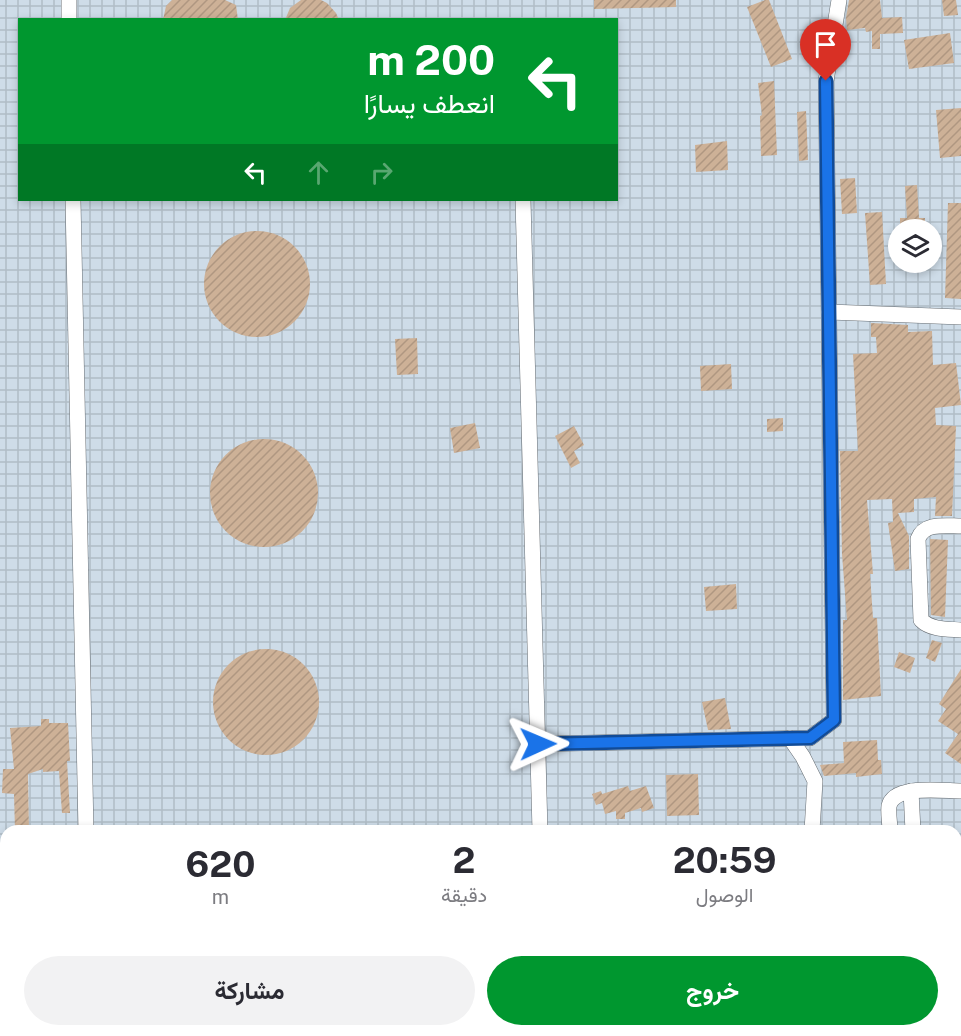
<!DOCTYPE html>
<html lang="ar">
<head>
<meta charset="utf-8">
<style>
  :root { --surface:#fff; --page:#f2f2f3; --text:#2b2b33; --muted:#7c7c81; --accent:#00972f }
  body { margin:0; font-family:"Public Sans",Vazirmatn,sans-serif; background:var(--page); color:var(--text); direction:rtl; height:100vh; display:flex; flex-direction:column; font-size:22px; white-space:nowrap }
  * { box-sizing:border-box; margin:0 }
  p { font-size:20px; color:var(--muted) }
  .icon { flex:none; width:33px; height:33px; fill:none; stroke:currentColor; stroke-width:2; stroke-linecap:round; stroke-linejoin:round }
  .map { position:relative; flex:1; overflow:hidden; direction:ltr }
  .side { position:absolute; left:0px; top:825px; width:962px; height:212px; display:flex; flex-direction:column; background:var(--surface); border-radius:18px 18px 0 0; box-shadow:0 3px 9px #0003; direction:rtl }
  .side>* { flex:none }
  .top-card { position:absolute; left:18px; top:18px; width:600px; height:183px; border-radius:0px; box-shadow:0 3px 9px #0003; direction:rtl; background:#00972f; color:#fff; overflow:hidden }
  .buttons { position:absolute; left:888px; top:219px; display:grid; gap:12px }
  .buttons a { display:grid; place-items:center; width:54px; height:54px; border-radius:50%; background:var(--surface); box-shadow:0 3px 9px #0003; font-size:30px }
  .pin { position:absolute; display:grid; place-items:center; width:51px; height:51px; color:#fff; margin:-62px -26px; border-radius:50% 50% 50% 0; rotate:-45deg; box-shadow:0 0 6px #0007 }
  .pin .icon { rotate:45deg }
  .me { position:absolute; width:66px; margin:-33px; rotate:89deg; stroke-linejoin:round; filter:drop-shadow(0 0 4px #0008) }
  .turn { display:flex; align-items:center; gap:21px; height:126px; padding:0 24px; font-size:27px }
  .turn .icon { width:78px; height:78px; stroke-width:2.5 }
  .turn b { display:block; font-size:42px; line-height:51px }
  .lanes { display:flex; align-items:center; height:57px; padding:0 24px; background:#0003; justify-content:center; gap:30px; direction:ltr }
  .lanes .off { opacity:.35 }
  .eta { display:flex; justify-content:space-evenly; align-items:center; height:102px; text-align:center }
  .eta b { font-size:36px; font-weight:700; line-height:42px }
  .action { display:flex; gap:12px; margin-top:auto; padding:12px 24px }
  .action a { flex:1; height:69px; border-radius:36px; background:var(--accent); color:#fff; font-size:24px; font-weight:700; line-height:69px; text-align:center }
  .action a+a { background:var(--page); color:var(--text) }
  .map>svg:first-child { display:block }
  .industrial { fill:url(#industrial-grid); fill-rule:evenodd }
  .building { fill:url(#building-hatch) }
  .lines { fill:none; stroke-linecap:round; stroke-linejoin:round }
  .minor-casing { stroke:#666d73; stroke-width:16 }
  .minor { stroke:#fff; stroke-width:15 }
  .route-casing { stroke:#114b97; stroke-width:15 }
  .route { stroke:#1a73e8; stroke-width:10 }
</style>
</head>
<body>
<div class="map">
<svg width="961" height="1036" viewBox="0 0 961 1036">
  <defs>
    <pattern id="industrial-grid" width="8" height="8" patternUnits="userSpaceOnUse" patternTransform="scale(1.5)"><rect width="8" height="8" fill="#cedce8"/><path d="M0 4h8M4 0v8" fill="none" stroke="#b0bcc6"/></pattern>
    <pattern id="building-hatch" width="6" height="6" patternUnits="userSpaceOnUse" patternTransform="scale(1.5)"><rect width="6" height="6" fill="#cdb197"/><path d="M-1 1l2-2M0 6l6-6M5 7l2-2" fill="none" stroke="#af9781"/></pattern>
  </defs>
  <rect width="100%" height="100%" fill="#dee6ec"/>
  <path class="industrial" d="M0,0h961v1036h-961zM20,20h596v180h-596zM898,230h34v32h-34zM6,831h950v199h-950z"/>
  <g class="building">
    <polygon points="172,0 225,0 236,5 238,20 163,20 166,6"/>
    <polygon points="301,0 321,0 327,3 336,13 339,20 285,20 290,8"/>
    <polygon points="594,0 676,0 676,7 594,9"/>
    <polygon points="765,0 769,0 792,59 771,67 747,7"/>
    <polygon points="849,0 880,0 882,18 902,17 903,33 880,34 880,49 872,49 872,31 866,32 865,28 847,30 846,18"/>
    <polygon points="942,0 956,0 958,15 944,16"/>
    <polygon points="950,33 954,63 909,69 904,40"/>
    <polygon points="774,81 777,155 761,156 760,116 762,115 758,83"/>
    <polygon points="961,108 961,156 940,158 936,110"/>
    <polygon points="806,111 808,160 799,161 797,112"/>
    <polygon points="727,141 728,170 696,172 695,145"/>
    <polygon points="855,178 857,213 842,214 840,179"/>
    <polygon points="917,185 919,218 925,218 925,230 900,230 900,218 907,218 905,186"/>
    <polygon points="948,203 961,203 961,299 945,298"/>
    <polygon points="882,212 886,284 870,285 865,213"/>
    <circle cx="257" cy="284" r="53"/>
    <polygon points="871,323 908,325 908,332 932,331 933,365 956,363 961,405 935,408 936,425 956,426 952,516 935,516 936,497 914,499 914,512 898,513 909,536 909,569 895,571 888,523 893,522 892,499 867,500 873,574 870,574 873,618 877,618 881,696 843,700 843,620 847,620 842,554 840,451 858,451 853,354 877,353 876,337 871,337"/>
    <polygon points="417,338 418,374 397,375 395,339"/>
    <polygon points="731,364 732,389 701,391 700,366"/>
    <polygon points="783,418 783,431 767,432 767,419"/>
    <polygon points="475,423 480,448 454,453 450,428"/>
    <polygon points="574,426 584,445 574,451 580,463 571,468 555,436"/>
    <circle cx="264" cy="493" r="54"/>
    <polygon points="930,539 948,540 945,617 931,615"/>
    <polygon points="736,584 737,609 706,611 704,587"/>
    <polygon points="932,640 942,643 935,662 926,658"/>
    <circle cx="266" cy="702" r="53"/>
    <polygon points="899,652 915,658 910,673 894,667"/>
    <polygon points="961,669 961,764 945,753 958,734 938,721 946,709 939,704"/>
    <polygon points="725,698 731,729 708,730 702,702"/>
    <polygon points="41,719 49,719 49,723 68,723 70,761 67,761 70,813 62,813 59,771 43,772 43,769 28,774 29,831 15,831 14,794 2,793 3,769 14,769 10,728 41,726"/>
    <polygon points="877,740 878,760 881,760 882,774 856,777 856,773 824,776 820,765 844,763 843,742"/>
    <polygon points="698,774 699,815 667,816 666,775"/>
    <polygon points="628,786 630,791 646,786 654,808 642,812 641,808 625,813 625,819 616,819 616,811 605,814 602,803 596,805 592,794 601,791 602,794"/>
  </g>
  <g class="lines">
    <g class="minor-casing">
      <g id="minor">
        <polyline points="69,0 69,20"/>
        <polyline points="73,200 86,831"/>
        <polyline points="523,200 540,831"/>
        <polyline points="829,312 961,317"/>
        <path d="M961,526c-15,0 -37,-4 -43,13l3,81c10,10 27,9 40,10"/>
        <polyline points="790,738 803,757 815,781 812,831"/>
        <polyline points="538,744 810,738 834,720 826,81 839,0"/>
        <polyline points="911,791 913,831"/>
        <path d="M890,831c0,-8 -2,-17 -1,-25 5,-22 54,-15 72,-15"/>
        <polyline points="956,999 961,999"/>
        <polyline points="91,1030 91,1036"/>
        <polyline points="172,1030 173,1036"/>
        <polyline points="546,1030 546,1036"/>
        <polyline points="795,1030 795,1036"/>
        <polyline points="894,1030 894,1036"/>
      </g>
    </g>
    <use href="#minor" class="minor"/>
  </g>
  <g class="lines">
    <g class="route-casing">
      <polyline id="route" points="538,744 810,738 834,720 826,81"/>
    </g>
    <use href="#route" class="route"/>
  </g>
</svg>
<div class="buttons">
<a><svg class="icon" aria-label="layers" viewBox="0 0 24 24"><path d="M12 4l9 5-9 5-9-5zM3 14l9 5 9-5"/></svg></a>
</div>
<div class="pin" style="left:826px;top:81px;background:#d93025"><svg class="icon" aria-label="arrive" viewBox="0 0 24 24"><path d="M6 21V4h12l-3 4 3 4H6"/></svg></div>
<svg class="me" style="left:538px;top:744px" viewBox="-20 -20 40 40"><path d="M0-17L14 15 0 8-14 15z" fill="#1a73e8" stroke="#fff" stroke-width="4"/></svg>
<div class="top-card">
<div class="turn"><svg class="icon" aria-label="left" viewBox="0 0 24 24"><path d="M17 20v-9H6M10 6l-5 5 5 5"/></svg><div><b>200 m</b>انعطف يسارًا</div></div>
<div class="lanes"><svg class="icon" aria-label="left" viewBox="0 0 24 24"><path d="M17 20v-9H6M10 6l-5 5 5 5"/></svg><svg class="icon off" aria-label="ahead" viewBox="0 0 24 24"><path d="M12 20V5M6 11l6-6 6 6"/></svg><svg class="icon off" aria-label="right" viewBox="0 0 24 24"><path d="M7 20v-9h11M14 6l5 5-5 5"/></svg></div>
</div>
<section class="side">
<div class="eta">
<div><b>20:59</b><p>الوصول</p></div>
<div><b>2</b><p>دقيقة</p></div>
<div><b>620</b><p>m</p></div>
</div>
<div class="action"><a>خروج</a><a>مشاركة</a></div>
</section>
</div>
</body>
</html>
